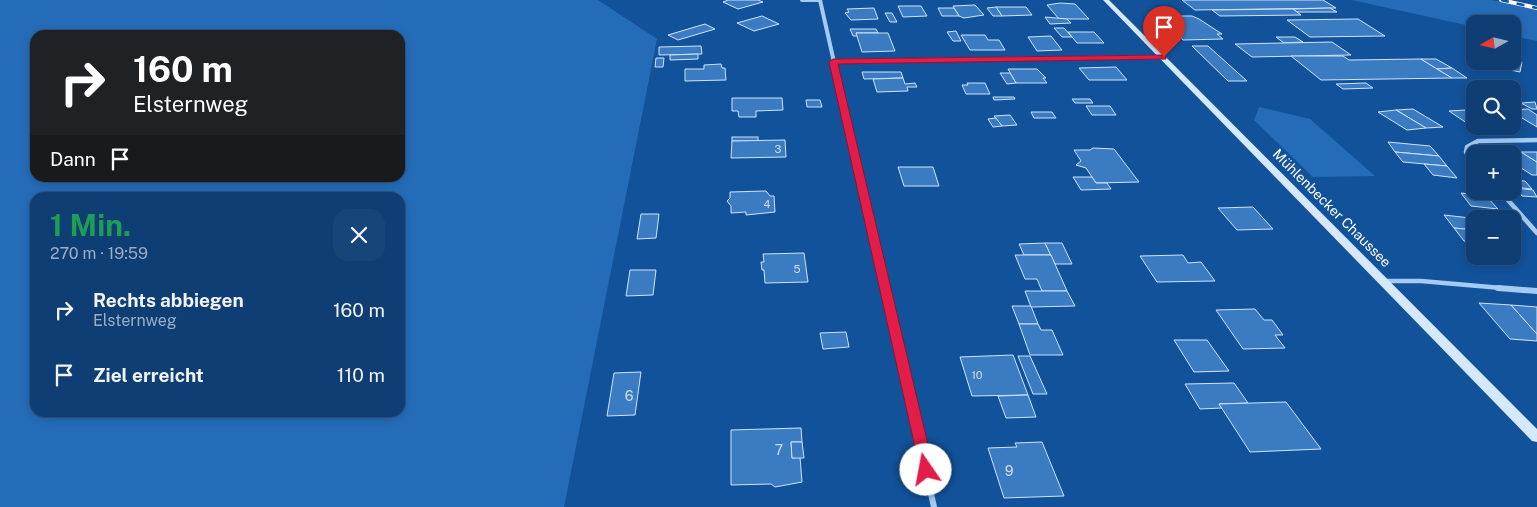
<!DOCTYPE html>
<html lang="de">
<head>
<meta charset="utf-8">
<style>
  :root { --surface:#0e3e74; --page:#174579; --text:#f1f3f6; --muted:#9baec5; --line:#2e5786 }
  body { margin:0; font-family:"Public Sans",sans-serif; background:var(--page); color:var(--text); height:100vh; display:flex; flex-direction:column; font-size:19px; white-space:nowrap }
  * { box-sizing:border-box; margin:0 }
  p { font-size:16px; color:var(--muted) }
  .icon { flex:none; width:28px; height:28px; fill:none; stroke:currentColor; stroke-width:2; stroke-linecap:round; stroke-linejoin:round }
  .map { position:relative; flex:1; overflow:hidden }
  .panel { position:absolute; left:30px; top:192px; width:375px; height:225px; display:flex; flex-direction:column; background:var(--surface); border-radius:15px; box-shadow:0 2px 8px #0003,0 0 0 1px var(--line) }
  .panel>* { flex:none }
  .banner { position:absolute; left:30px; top:30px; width:375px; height:152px; border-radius:15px; box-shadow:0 2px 8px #0003,0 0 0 1px var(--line); background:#202124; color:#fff; overflow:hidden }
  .needle { width:32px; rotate:262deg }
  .fabs { position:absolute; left:1466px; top:15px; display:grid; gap:10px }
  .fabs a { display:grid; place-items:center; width:55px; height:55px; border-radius:10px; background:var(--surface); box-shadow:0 2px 8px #0003,0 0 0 1px var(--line); font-size:25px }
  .pin { position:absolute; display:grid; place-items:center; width:42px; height:42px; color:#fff; margin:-51px -21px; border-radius:50% 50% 50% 0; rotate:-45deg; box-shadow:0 0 5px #0007 }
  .pin .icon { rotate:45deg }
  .me { position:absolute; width:55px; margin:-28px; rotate:348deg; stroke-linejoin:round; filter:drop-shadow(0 0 4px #0008) }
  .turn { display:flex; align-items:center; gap:18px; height:105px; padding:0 20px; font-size:22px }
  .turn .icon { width:65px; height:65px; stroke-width:2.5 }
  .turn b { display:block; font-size:35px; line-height:42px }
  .then { display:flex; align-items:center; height:48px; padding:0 20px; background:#0003; gap:10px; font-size:19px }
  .round { display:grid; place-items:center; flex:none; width:52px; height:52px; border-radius:15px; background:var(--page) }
  .overview { display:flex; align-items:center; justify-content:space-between; height:85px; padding:0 20px }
  h1 { font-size:30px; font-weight:700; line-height:38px; color:#1e9e55 }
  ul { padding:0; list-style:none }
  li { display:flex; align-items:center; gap:15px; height:65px; padding:0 20px }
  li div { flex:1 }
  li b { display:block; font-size:19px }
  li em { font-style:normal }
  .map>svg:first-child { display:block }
  .green { fill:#256cb8; fill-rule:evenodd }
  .building { fill:#3b7bc1; stroke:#cde5fd }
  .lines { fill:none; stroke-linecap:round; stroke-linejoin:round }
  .street-far2 { stroke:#a5cbf4; stroke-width:4 }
  .street-far1 { stroke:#a5cbf4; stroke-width:4.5 }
  .street { stroke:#a5cbf4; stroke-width:6 }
  .secondary { fill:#d5e8fd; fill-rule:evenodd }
  .rail-casing { stroke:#fff; stroke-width:4 }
  .rail { stroke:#12529a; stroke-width:2.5; stroke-dasharray:8; stroke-linecap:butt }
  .route { fill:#e11d48; stroke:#92132f }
  .labels { text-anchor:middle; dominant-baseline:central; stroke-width:4; stroke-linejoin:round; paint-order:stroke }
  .number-label { font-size:11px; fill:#cedef0 }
  .street-label { font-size:14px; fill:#fff; stroke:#12529a }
  .near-number-label { font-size:14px; fill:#cedef0 }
</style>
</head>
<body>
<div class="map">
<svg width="1537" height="507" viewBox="0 0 1537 507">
  <rect width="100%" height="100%" fill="#12529a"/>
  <g class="green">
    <path d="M0,0h598l59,39 -93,468h-564zM35,35h365v143h-365zM35,198h365v214h-365z"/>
    <polygon points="1352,0 1491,0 1537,9 1537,41 1513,36 1512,24 1475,24 1475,27"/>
    <polygon points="1259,107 1310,119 1375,176 1313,177 1254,120"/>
  </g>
  <g class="building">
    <polygon points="728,0 758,0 763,2 738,9 723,2"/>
    <polygon points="1182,0 1323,0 1336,8 1195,10"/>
    <polygon points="1060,3 1075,4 1089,19 1059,19 1047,5"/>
    <polygon points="975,5 984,15 964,18 959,16 953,6"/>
    <polygon points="898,6 921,6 927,16 903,17"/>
    <polygon points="996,7 1026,7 1032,15 1002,16"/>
    <polygon points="996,7 1002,16 993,16 987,8"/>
    <polygon points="874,8 878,19 851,20 845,13 849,12 847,9"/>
    <polygon points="938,8 954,8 959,16 942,16"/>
    <polygon points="1330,8 1337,12 1297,12 1293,9"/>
    <polygon points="1293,9 1301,15 1220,16 1212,10"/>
    <polygon points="885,13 892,13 897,22 890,22"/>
    <polygon points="762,16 779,24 754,31 737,23"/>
    <polygon points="1172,16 1192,16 1199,19 1222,34 1217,34 1223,39 1183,40 1161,20 1176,20"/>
    <polygon points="1045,17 1067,19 1071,23 1050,24"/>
    <polygon points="1358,19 1385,36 1310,37 1287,20"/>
    <polygon points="705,24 715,29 678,40 668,35"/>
    <polygon points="1054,28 1064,28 1072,37 1062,37"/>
    <polygon points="850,29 876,29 878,33 856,33 858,36 853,36"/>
    <polygon points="956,31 961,41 953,41 947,32"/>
    <polygon points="1068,32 1094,32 1104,43 1077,43"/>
    <polygon points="856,33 888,33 895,51 862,52"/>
    <polygon points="961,35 985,35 988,40 999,40 1005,50 970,50"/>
    <polygon points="1051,36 1062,50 1037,51 1028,37"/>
    <polygon points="1276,37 1295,37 1303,42 1284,43"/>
    <polygon points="1332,42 1351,55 1252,57 1235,44"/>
    <polygon points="701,46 702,54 659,55 659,47"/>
    <polygon points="1192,46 1208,46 1247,81 1228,81"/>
    <polygon points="698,54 698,59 670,60 670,55"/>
    <polygon points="1291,56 1343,56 1349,60 1421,59 1452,78 1321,80"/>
    <polygon points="656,58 664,58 663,67 655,67"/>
    <polygon points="1421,59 1436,59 1452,68 1437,69"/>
    <polygon points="1512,60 1522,62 1520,72 1481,64 1481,61"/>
    <polygon points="721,64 722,68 725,68 726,80 685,81 685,69 704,69 704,65"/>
    <polygon points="1116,67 1127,80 1089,80 1079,68"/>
    <polygon points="1452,68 1467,78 1452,78 1437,69"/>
    <polygon points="1008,69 1037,69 1046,78 1043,78 1047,83 1016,83"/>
    <polygon points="862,72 901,72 903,78 864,79"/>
    <polygon points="1000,73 1010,73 1016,83 1007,84"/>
    <polygon points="903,78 905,84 915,83 917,87 907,87 908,91 877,92 873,79"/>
    <polygon points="1502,81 1511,86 1496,86 1488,82"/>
    <polygon points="967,83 985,83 990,94 966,94 962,85 968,85"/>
    <polygon points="1366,83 1373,88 1343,89 1336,84"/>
    <polygon points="993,97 1014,97 1015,99 994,100"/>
    <polygon points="732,98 782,98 783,110 756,111 756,117 739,117 738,111 732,111"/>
    <polygon points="1072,99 1090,99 1093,103 1075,103"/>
    <polygon points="806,100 820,100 822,107 807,107"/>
    <polygon points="1535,102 1537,109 1532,109 1521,103"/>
    <polygon points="1086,106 1110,106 1116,115 1092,115"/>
    <polygon points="1413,109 1443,127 1426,128 1396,110"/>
    <polygon points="1528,109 1537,115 1537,127 1512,112 1512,110"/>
    <polygon points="1396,110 1426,128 1407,130 1378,112"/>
    <polygon points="1467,110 1475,116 1475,126 1493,128 1474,128 1449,111"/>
    <polygon points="1031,112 1052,112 1056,118 1034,118"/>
    <polygon points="1010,115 1017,125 1002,126 994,116"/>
    <polygon points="996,118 1002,126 993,127 988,119"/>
    <rect x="732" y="137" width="26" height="4"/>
    <polygon points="785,140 786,157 731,158 732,141"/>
    <polygon points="1388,142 1430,146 1439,156 1395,152"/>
    <polygon points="1093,148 1114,149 1139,182 1096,183 1086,168 1076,165 1081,161 1074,150 1090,150"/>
    <polygon points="1395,152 1439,156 1447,166 1403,162"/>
    <polygon points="1499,152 1521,152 1537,162 1537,175 1532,175 1512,162 1512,154"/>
    <polygon points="1521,152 1537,152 1537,162"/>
    <polygon points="1424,164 1447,166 1457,178 1433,175"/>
    <polygon points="898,167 933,167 939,186 904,186"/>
    <polygon points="1073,177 1092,177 1096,183 1107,183 1111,189 1081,190"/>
    <polygon points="1512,180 1525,181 1532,189 1513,187"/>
    <polygon points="1515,188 1533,190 1537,197 1522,196"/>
    <polygon points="766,191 770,196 774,196 775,212 746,215 746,212 731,213 731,206 727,201 730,198 730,192"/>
    <polygon points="1461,193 1486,196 1498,209 1471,206"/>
    <polygon points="1253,207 1273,229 1237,230 1218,208"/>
    <polygon points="641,214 659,214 656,238 637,239"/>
    <polygon points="1444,215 1479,219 1475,219 1475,230 1454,228"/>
    <polygon points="1454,228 1475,230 1475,243 1464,241"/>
    <polygon points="1045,243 1051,255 1024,255 1019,244"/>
    <polygon points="1045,243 1062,243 1072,264 1055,264"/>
    <polygon points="804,253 808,282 765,283 764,270 762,270 761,262 764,262 763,254"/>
    <polygon points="1015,255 1051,255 1067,291 1042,291 1037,279 1025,279"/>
    <polygon points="1183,255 1188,263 1201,262 1215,281 1157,282 1140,256"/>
    <polygon points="630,270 656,270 653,295 626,296"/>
    <polygon points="1025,291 1067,291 1075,306 1031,307"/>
    <polygon points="1479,303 1511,305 1537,334 1537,341 1510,339"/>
    <polygon points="1511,305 1537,307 1537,334"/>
    <polygon points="1012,306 1031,306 1038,324 1019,324"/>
    <polygon points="1255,309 1264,320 1272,320 1283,335 1275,335 1285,348 1243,349 1216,310"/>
    <polygon points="1019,324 1038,324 1041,330 1052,330 1063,355 1030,355"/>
    <polygon points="846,332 849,347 823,349 820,333"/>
    <polygon points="1174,340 1207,340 1229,371 1194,372"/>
    <polygon points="1013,355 1028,395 972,396 960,357"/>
    <polygon points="1018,356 1030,356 1047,394 1033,394"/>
    <polygon points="641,372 635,415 607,416 614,373"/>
    <polygon points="1234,383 1248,403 1219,404 1222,408 1200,409 1185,384"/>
    <polygon points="1028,395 1036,417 1006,418 998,396"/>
    <polygon points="1286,402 1321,449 1250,452 1219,404"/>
    <polygon points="801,428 802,442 791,442 792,458 800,457 802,482 775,487 771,484 731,485 731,430"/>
    <polygon points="791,442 802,442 804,458 792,458"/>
    <polygon points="1042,442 1064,496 1004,498 988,448 1017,447 1015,443"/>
  </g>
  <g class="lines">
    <g class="street-far2">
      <polyline points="802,0 819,0"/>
      <polyline points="820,0 848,124"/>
      <polyline points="833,61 1164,57"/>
    </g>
    <g class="street-far1">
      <polyline points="848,123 885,289"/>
      <polyline points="1475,163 1466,152 1467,147 1478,141 1537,140"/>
      <polyline points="1500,191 1537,233"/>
      <polyline points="1383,281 1421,281 1513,289"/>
    </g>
    <g class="street">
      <polyline points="885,288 934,507"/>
      <polyline points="1498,288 1537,291"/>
    </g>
    <polygon class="secondary" points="1103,0 1109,0 1537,429 1537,442 1532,441"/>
    <g class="rail-casing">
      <polyline id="rail" points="1501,0 1537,8"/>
    </g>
    <use href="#rail" class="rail"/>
  </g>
  <polygon class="route" points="1164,55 1166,56 1166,59 838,64 934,470 931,474 926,476 921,474 829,62 833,59"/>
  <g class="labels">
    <g class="number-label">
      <text x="778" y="149">3</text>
      <text x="767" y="204">4</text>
      <text x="797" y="269">5</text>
      <text x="977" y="375">10</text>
    </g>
    <g class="street-label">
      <text transform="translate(1332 208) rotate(45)">Mühlenbecker Chaussee</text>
    </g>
    <g class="near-number-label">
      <text x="629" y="396">6</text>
      <text x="779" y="450">7</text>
      <text x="1009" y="471">9</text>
    </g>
  </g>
</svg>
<div class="fabs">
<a><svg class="needle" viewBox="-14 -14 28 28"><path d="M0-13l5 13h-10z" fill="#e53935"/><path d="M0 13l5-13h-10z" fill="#9baec5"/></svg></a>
<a><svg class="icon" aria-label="search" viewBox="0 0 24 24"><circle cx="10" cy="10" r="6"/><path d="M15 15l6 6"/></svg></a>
<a>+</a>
<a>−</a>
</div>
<div class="pin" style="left:1164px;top:57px;background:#d93025"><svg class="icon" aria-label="arrive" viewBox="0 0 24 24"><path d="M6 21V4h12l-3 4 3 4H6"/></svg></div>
<svg class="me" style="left:926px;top:470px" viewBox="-20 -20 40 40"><circle r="19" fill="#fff"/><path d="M0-13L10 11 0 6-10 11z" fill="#e11d48"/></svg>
<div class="banner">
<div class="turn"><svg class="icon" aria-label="right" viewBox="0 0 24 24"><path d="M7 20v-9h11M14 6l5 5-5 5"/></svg><div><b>160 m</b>Elsternweg</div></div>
<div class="then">Dann<svg class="icon" aria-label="arrive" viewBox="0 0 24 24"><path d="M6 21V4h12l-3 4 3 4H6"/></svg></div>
</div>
<section class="panel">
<div class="overview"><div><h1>1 Min.</h1><p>270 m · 19:59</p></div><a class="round"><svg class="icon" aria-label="close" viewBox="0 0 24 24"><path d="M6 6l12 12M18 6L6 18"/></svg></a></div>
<ul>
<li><svg class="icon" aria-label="right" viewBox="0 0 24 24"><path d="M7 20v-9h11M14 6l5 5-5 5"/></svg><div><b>Rechts abbiegen</b><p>Elsternweg</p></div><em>160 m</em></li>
<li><svg class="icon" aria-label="arrive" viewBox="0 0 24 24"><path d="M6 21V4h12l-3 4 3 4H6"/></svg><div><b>Ziel erreicht</b></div><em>110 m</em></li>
</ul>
</section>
</div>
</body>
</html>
